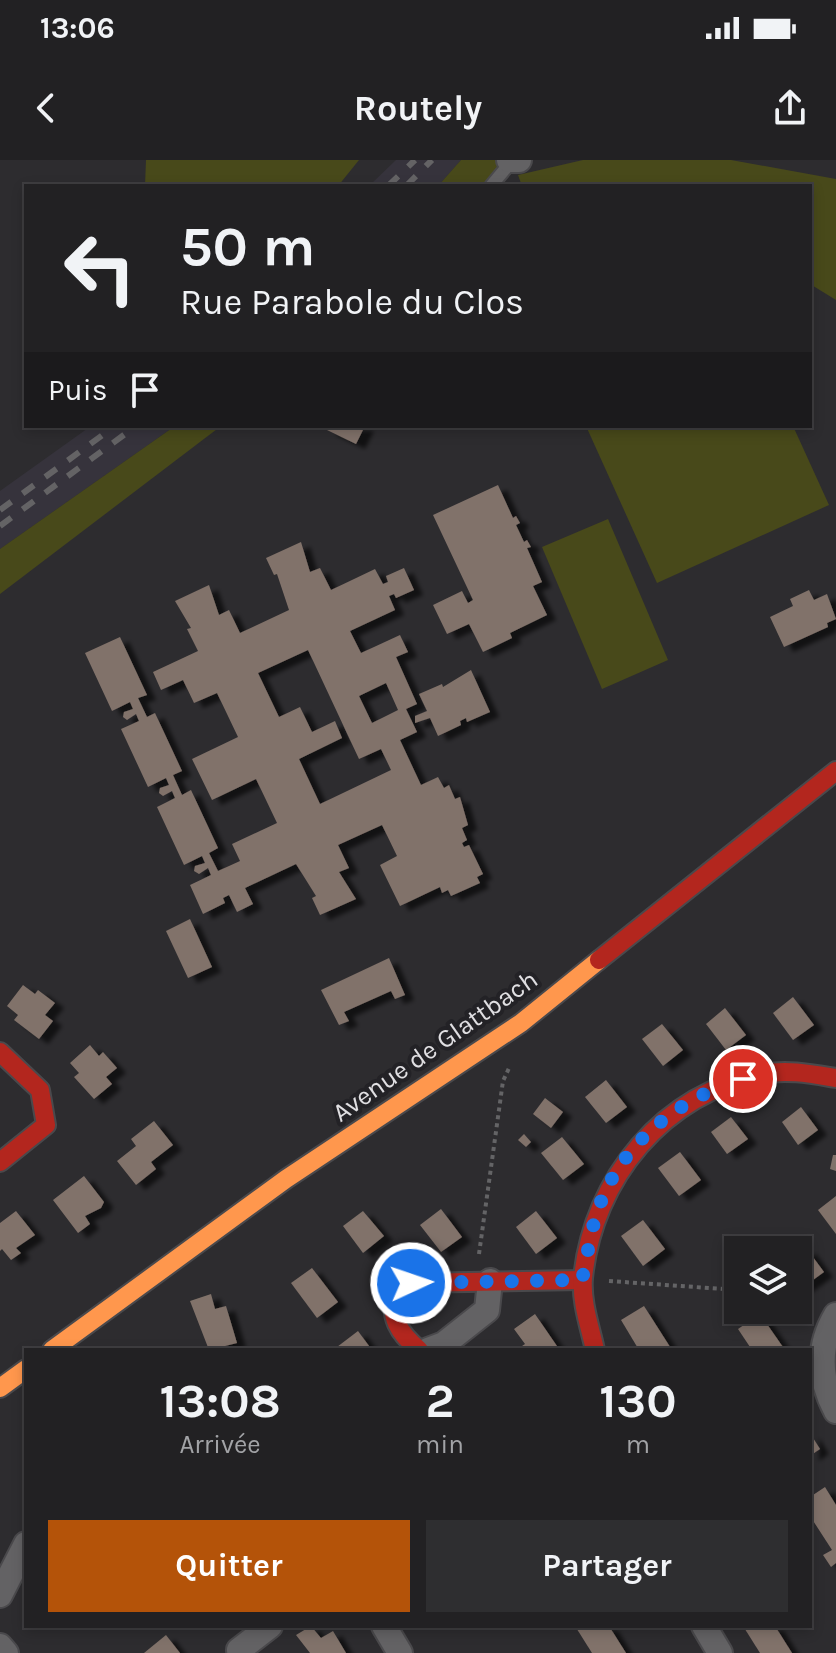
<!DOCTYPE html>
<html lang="fr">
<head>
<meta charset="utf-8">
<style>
  :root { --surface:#222123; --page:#2e2e30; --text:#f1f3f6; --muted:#a2a3a6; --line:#3f3e41; --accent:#b45309 }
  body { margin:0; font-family:Karla,sans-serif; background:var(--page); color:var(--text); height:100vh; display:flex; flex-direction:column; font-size:30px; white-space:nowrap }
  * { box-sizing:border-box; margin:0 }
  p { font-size:26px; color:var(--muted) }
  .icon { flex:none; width:44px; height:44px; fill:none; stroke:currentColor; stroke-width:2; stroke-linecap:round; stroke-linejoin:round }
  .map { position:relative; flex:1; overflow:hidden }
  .drawer { position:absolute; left:24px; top:1188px; width:788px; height:280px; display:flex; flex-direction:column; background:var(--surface); border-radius:0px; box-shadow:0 4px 12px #0003,0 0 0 2px var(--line) }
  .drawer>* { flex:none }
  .top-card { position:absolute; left:24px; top:24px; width:788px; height:244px; border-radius:0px; box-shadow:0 4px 12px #0003,0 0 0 2px var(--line); background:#222123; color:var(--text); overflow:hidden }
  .controls { position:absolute; left:724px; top:1076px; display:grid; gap:16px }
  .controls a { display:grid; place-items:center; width:88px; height:88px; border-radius:0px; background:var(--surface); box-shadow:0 4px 12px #0003,0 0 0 2px var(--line); font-size:40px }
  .pin { position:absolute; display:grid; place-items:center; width:68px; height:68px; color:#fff; margin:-34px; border:4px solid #fff; border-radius:50%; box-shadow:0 2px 8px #0007 }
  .me { position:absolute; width:88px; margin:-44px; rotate:87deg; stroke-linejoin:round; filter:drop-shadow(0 0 6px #0008) }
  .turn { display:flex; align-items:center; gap:28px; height:168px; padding:0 24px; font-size:36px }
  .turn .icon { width:104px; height:104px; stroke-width:2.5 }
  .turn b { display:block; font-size:56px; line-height:68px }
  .then { display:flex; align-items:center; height:76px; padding:0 24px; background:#0003; gap:16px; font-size:30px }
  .eta { display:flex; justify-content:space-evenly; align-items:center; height:136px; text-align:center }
  .eta b { font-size:48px; font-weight:700; line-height:56px }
  .primary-button { display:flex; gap:16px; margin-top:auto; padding:16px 24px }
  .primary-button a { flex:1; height:92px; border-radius:0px; background:var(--accent); color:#fff; font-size:32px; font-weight:700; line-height:92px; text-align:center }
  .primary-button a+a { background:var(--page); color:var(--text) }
  .status { display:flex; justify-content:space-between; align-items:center; height:56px; padding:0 40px; background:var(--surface); direction:ltr }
  .status svg { height:22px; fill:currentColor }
  header { display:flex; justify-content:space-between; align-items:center; height:104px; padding:0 24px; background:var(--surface); font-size:36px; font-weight:700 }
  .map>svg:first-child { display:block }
  .built { fill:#36333c }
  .green { fill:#48491a }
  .building { fill:#81726a; fill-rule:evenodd; filter:url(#shadow) }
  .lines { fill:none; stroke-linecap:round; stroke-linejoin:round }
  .lane-casing { stroke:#4a494c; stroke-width:16 }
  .street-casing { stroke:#4a494c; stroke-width:28 }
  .slow-casing { stroke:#4a494c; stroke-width:22 }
  .jam-casing { stroke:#4a494c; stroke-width:22 }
  .path { stroke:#646466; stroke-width:4; stroke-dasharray:4 4; stroke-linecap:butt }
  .lane { stroke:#636264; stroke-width:12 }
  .street { stroke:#636264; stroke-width:24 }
  .slow { stroke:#ff974d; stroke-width:18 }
  .jam { stroke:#b3261e; stroke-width:18 }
  .rail { stroke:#646365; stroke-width:6; stroke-dasharray:14 14; stroke-linecap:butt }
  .route { stroke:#1a73e8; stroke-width:14; stroke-dasharray:0 25.2 }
  .labels { text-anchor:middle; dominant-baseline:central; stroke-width:8; stroke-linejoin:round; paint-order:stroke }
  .street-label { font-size:26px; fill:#e0dfe2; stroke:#232226 }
</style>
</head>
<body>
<div class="status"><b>13:06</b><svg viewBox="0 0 49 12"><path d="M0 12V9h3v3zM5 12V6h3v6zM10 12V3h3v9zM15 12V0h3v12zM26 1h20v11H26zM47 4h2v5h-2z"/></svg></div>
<header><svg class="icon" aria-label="back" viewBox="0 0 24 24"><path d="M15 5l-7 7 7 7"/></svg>Routely<svg class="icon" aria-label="share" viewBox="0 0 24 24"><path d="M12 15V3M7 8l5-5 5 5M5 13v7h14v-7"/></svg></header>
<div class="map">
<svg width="836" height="1493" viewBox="0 0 836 1493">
  <defs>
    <filter id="shadow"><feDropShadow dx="9" dy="5" stdDeviation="2" flood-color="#0009"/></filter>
  </defs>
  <rect width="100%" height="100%" fill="#2d2c2f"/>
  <g class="built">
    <polygon points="396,0 461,0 438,26 369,26"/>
    <polygon points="91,266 175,266 0,389 0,331"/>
  </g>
  <g class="green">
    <polygon points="146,0 359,0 338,26 145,26"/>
    <polygon points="461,0 497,0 502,6 486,26 438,26"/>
    <polygon points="583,0 731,0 836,19 836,140 810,124 810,26 522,26 518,15"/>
    <polygon points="175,266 221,266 0,434 0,389"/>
    <polygon points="586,266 793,266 829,345 657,423"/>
    <polygon points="608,359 668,500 602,529 542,387"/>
  </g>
  <g class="building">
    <polygon points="330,266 365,266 356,284 327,270"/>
    <polygon points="498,325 513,358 516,356 520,363 516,365 524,382 527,380 531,387 527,388 542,422 533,426 547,455 510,473 512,478 483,492 469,464 447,474 433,445 462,431 468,443 473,440 433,355"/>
    <path d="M301,382l9,30 10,-4 11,22 44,-21 8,15 5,-2 -2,-6 18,-8 10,22 -18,8 -2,-4 -5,2 6,14 -45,21 11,22 39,-18 8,17 -12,5 21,47 -11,5 11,23 -17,8 21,45 17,-8 6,11 5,-3 6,14 5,-2 8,28 -6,3 5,12 -5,3 2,4 5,-2 14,29 -6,3 3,6 -29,13 -3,-6 -6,3 -2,-6 -40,19 -20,-41 17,-9 -15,-31 -44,20 11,23 -10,4 17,27 -36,16 -8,-17 4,-2 -20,-32 -51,24 8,16 -16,8 -8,-17 -6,3 2,5 -22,11 -13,-29 21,-10 -3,-7 -9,6 -5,-3 1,-5 10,-3 -3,-7 -18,9 -27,-58 18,-9 -3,-7 -9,5 -4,-3 1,-5 9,-3 -3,-7 -18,9 -27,-58 18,-8 -3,-7 -9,6 -4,-3 1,-5 9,-3 -3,-7 -18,9 -27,-58 35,-16 27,58 -9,3 9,19 8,-4 27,58 -9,4 9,20 9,-5 27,58 -9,5 9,18 22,-10 -8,-17 45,-21 -21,-44 -44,21 -20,-41 46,-22 -21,-44 -23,10 -11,-23 -22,10 -8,-18 45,-21 -11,-22 4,-1 -16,-27 34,-16 10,30 10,-5 11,23 49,-23 -12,-36 -3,1 -8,-17zM308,490l51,109 22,-10 10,21 -71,34 -21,-45 43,-21 -7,-17 -23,11 -12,-25 -21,10 -21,-44zM386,523l12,27 -26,13 -13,-27z"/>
    <polygon points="809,430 814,440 827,434 836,459 827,463 828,467 784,487 770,457 793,446 790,439"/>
    <polygon points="471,510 490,552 467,562 466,558 460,561 461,565 438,576 430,558 415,563 415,556 427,551 419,534 442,524 443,527"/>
    <polygon points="190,759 212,807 188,818 166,771"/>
    <polygon points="389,798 405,835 395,839 391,831 344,852 349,861 339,865 321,830"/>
    <polygon points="23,825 35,834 38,830 55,843 45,855 53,861 39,879 14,860 18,855 7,846"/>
    <polygon points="793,837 814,865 793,880 773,853"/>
    <polygon points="725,848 746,875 726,890 706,864"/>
    <polygon points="662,864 683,890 663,906 642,879"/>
    <polygon points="90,885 99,896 103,892 117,908 106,917 112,924 94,939 74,917 79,913 70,903"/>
    <polygon points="606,920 627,947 606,963 585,937"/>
    <polygon points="545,938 563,952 551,968 533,954"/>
    <polygon points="801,947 818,970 798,985 782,962"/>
    <polygon points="731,957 748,979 727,994 711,972"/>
    <polygon points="154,961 173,985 151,1002 156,1009 136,1025 117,1001 136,986 131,979"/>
    <polygon points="524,974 531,982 526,987 518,980"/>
    <polygon points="562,977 584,1004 563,1020 541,993"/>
    <polygon points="680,992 701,1020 679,1036 658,1008"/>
    <polygon points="833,995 836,995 836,1011 830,1009"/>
    <polygon points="84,1016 104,1042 101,1048 85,1056 90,1064 78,1073 53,1040"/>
    <polygon points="836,1036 836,1074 818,1050"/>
    <polygon points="441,1049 462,1077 441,1092 420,1065"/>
    <polygon points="16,1051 35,1075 16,1088 21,1093 11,1100 2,1089 0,1091 0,1063"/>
    <polygon points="363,1051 384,1076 363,1093 343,1066"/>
    <polygon points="536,1051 557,1078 536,1094 516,1067"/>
    <polygon points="643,1060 665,1089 643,1106 621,1076"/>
    <polygon points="807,1089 824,1112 802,1128 798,1123 798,1095"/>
    <polygon points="312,1108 338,1142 317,1158 291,1123"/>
    <polygon points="211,1134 215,1149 226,1146 237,1183 209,1190 190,1141"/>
    <polygon points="644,1146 672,1190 639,1190 621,1160"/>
    <polygon points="535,1154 559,1189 557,1190 516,1190 525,1184 514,1169"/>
    <polygon points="760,1154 785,1190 752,1190 738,1169"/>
    <polygon points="358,1171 372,1190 339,1190 337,1187"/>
    <polygon points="810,1273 820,1289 810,1296"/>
    <polygon points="825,1327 836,1345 836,1403 831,1407 823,1395 832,1390 810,1356 810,1337"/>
    <polygon points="311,1466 321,1478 333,1471 346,1493 310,1493 296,1475"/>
    <polygon points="575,1466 609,1466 626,1493 592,1493"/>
    <polygon points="743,1466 775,1466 792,1493 760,1493"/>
    <polygon points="166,1475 180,1493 144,1493"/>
  </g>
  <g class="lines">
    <g class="lane-casing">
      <polyline id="lane" points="491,26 511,2"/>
    </g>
    <g class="street-casing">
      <g id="street">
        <polyline points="509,0 519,0"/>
        <path d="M836,1155c-19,32 -17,64 0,96"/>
        <polyline points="428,1190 444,1184 487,1150 490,1121"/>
        <polyline points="0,1435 26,1384"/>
        <polyline points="384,1466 400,1493"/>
        <polyline points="704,1466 720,1493"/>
        <polyline points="0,1486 6,1493"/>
        <polyline points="242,1493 239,1490 270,1466"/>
      </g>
    </g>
    <g class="slow-casing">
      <g id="slow">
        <polyline points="52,1190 286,1019 521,863 599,800"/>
        <polyline points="0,1228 26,1209"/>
      </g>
    </g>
    <g class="jam-casing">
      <g id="jam">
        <polyline points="599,800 836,611"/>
        <polyline points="0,892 40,930 46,965 0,1002"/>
        <path d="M419,1190c-20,-17 -31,-33 -23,-60l15,-7 171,-3"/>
        <path d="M595,1190c-5,-23 -14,-48 -12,-72 10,-100 81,-185 180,-204 24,-5 49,0 73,4"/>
      </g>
    </g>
    <g class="path">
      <polyline points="479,1094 503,921 510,906"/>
      <polyline points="609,1121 738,1130"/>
      <polyline points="798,1148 811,1153"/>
    </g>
    <use href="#lane" class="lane"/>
    <use href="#street" class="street"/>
    <use href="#slow" class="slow"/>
    <use href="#jam" class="jam"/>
    <g class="rail">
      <polyline points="388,26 415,0"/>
      <polyline points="406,26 432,0"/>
      <polyline points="0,350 115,266"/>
      <polyline points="0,366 136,266"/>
    </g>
  </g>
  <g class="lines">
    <path class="route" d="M411,1123l171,-3c5,-22 8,-46 15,-67 21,-67 81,-115 146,-134"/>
  </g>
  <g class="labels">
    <g class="street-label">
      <text transform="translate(435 886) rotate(-35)">Avenue de Glattbach</text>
    </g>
  </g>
</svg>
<div class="controls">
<a><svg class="icon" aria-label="layers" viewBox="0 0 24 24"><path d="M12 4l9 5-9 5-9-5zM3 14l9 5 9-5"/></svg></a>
</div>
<div class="pin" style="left:743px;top:919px;background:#d93025"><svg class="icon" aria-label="arrive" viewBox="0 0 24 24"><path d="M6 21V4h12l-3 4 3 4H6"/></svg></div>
<svg class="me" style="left:411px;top:1123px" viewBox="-20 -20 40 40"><circle r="17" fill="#1a73e8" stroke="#fff" stroke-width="3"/><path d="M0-11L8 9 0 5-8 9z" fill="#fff"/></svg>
<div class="top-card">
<div class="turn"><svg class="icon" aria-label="left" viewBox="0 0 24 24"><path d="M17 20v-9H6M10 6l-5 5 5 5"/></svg><div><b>50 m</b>Rue Parabole du Clos</div></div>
<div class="then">Puis<svg class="icon" aria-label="arrive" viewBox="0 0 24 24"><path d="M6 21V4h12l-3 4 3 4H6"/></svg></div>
</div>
<section class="drawer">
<div class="eta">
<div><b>13:08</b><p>Arrivée</p></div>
<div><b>2</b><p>min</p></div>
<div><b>130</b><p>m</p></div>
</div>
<div class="primary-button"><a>Quitter</a><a>Partager</a></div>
</section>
</div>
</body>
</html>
